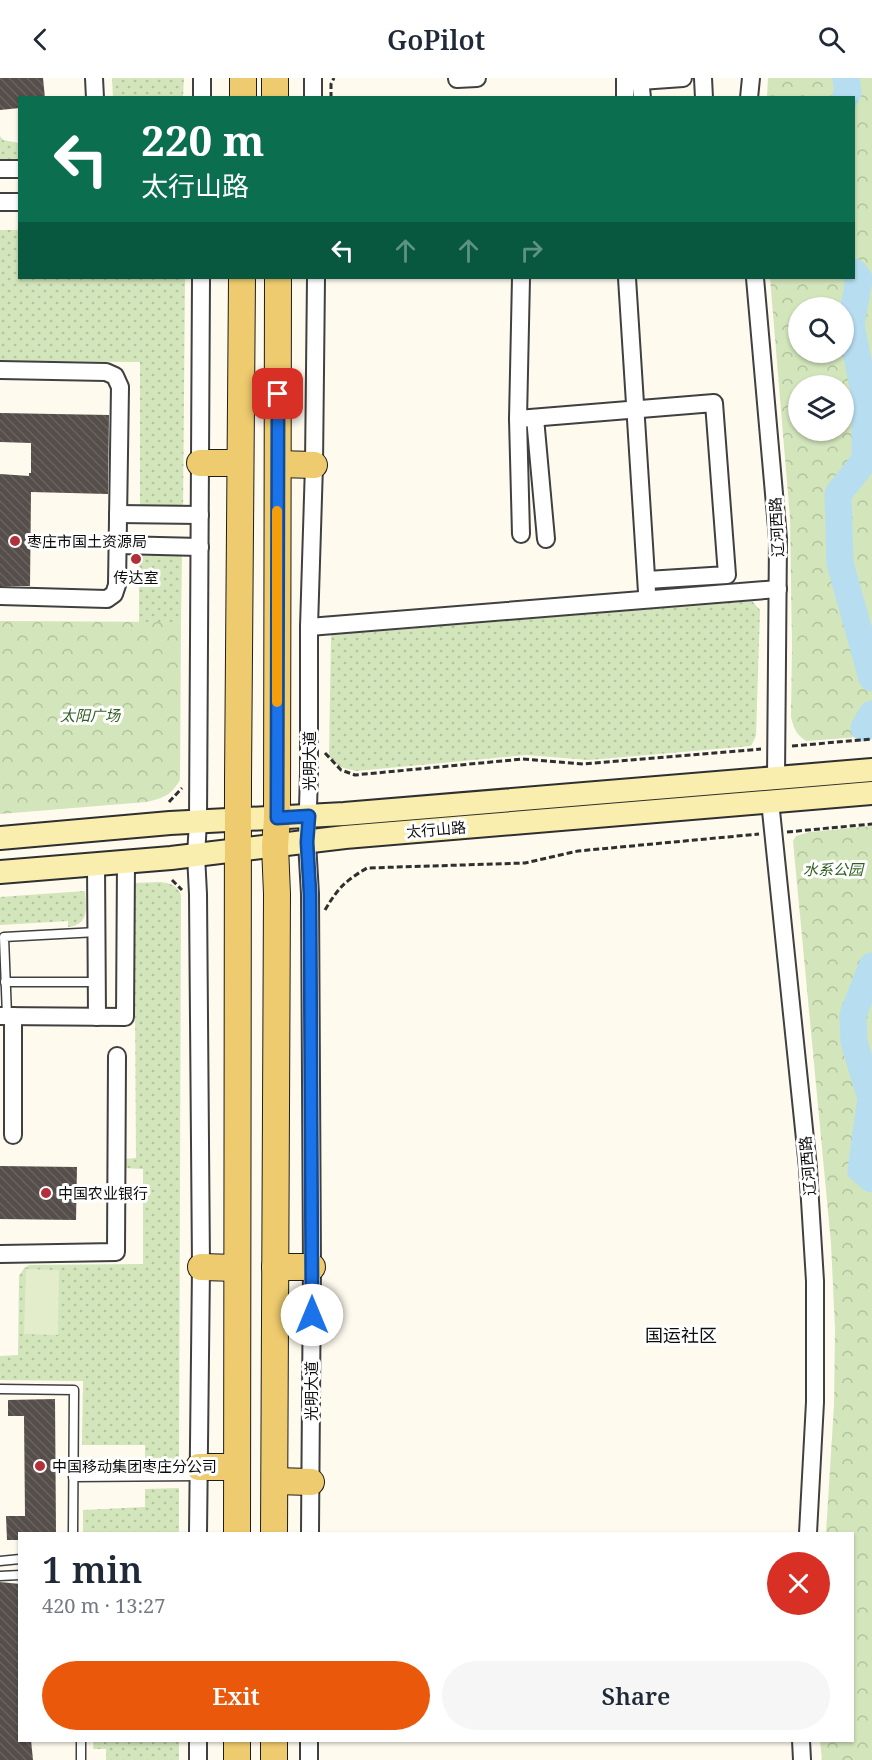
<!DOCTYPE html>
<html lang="en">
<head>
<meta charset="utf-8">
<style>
  :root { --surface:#fff; --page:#f6f6f7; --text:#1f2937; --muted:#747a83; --accent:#ea580c }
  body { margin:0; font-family:"Noto Serif","Noto Sans SC",serif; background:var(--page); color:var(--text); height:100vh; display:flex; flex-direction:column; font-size:22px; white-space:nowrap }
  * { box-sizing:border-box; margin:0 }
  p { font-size:20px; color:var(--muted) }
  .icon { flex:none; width:33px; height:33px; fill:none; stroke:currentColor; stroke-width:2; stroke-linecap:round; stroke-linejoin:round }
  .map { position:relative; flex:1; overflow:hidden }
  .drawer { position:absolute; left:18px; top:1454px; width:836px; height:210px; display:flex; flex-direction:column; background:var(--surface); border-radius:0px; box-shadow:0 2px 4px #0004 }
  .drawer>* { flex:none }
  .top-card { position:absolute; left:18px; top:18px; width:837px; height:183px; border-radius:0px; box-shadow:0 2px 4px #0004; background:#0b6e4f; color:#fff; overflow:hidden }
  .buttons { position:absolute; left:788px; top:219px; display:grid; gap:12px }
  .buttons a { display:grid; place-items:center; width:66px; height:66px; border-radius:50%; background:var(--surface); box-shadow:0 2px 4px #0004; font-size:30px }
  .pin { position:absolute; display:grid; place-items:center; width:51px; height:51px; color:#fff; margin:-26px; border-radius:12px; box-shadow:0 3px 9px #0006 }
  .me { position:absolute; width:66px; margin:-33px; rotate:0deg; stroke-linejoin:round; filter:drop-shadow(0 0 4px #0008) }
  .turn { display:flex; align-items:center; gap:21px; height:126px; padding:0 24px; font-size:27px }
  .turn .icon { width:78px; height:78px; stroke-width:2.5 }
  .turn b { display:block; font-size:42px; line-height:51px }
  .lanes { display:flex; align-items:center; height:57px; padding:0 24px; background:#0003; justify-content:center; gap:30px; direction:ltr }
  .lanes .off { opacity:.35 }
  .round { display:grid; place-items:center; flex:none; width:63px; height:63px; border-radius:32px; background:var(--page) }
  .summary { display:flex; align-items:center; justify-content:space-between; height:102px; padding:0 24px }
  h1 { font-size:36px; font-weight:600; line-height:45px }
  .action { display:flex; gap:12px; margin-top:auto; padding:12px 24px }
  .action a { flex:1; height:69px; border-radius:36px; background:var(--accent); color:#fff; font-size:24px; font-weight:600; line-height:69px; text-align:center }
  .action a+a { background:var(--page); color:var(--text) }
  header { display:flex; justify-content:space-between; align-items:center; height:78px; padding:0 24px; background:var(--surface); font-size:27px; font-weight:600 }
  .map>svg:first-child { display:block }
  .park { fill:url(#park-crowns); fill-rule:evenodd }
  .garden { fill:url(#garden-dots) }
  .pitch { fill:#e3edcc }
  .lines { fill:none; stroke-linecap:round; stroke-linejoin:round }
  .river { stroke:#b7ddf1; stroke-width:27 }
  .building { fill:url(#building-back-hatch) }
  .service-casing { stroke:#404040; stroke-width:11 }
  .minor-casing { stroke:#404040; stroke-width:20 }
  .secondary-casing { stroke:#2f2f2f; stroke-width:26 }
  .primary-casing { stroke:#1e1e1e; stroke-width:28 }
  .path { stroke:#2f2f2f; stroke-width:3; stroke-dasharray:6 3; stroke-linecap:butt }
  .service { stroke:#fff; stroke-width:8 }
  .minor { stroke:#fff; stroke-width:16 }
  .secondary { stroke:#f9eeae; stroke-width:22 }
  .primary { stroke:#eecb6e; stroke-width:26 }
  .route-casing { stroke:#114b97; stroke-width:15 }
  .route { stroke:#1a73e8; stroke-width:10 }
  .slow { stroke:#f59e0b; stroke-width:10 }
  .poi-dot { fill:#b2303a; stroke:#fff; stroke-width:2 }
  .labels { text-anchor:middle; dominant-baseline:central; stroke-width:6; stroke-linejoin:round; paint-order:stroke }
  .street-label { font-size:15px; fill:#0d0d0d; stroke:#fff }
  .poi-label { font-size:15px; fill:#0d0d0d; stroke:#fff; text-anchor:start }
  .park-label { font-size:15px; font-style:italic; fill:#315f22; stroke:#fff }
  .quarter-label { font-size:18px; fill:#0d0d0d; stroke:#fff }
</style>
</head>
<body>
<header><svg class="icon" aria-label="back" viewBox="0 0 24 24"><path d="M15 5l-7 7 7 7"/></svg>GoPilot<svg class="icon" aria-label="search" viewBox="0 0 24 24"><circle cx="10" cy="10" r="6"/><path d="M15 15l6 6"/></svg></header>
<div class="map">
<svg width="872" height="1682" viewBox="0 0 872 1682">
  <defs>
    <pattern id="park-crowns" width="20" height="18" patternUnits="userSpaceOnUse" patternTransform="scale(1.5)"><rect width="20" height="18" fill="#d2e5bb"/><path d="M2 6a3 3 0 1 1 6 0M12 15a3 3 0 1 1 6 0" fill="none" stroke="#b3c3a0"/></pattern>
    <pattern id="garden-dots" width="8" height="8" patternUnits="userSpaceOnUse" patternTransform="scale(1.5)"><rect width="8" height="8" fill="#d2e5bb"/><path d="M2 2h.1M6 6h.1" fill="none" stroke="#b3c3a0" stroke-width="1.8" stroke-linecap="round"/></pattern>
    <pattern id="building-back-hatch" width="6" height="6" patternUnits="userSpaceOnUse" patternTransform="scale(1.5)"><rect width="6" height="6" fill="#554e4a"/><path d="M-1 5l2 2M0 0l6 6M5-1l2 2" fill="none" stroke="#686360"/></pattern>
  </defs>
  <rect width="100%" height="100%" fill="#fefaee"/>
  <g class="park">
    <path d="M768,0h104v658l-66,5c-10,-7 -12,-12 -15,-24l1,-71 -2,-128 -20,-240h84v-180l-87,-1zM798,230h45v44h-45zM798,308h45v44h-45z"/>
    <path d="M0,543l181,1 -1,158c-9,15 -16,18 -34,22l-146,12z"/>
    <polygon points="872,748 872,1682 822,1682 820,1662 852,1662 852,1455 826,1455 834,1327 835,1251 831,1165 793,763 796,758 809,754"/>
  </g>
  <g class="garden">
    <polygon points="112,0 184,0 183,19 113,19"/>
    <polygon points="0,58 3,62 19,65 19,83 0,83"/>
    <polygon points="0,152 19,152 20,200 185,200 183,430 140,430 140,284 0,283"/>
    <polygon points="139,471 182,471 181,544 139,544"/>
    <polygon points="752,523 760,532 756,658 751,668 589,682 526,677 356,693 340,689 329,679 331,557"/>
    <path d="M160,804c10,1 17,3 21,13l-2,569 -34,1v-20h-63l1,-64 -83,-1v-24l18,-1 1,-79 6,-9 5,-2 113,-1v-95l-20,-1v-9l13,-1 -1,-166 -2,-1 2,-108z"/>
    <path d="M85,813c1,16 5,34 -17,36v-6l-68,4v-28z"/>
    <polygon points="179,1410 179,1455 83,1455 83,1432 145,1429 145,1411"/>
    <polygon points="94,1662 179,1662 179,1682 106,1682 106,1671 93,1671"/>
  </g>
  <polygon class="pitch" points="26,1191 59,1192 58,1257 24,1256"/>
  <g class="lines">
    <g class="river">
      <polyline points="845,20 848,15 846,0"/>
      <polyline points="854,194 859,201 851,247 865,319 865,382 838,416 840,485 872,600"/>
      <polyline points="864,650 872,636"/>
      <polyline points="872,888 853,937 854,964 871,1020 861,1092 872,1101"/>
    </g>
  </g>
  <g class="building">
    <polygon points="0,0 43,0 45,20 20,20 20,30 0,32"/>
    <polygon points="0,335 109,337 108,416 31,414 30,508 0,508 0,396 29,398 29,395 31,395 31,365 0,364"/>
    <polygon points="0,1088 77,1089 76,1142 0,1141"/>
    <polygon points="55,1321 56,1455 20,1455 20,1462 7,1462 6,1438 25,1438 24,1338 8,1338 8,1322"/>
    <polygon points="0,1504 20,1506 20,1662 31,1662 33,1682 0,1682"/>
  </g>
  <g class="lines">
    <g class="service-casing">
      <g id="service">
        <polyline points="5,904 97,904"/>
        <polyline points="7,938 4,859 97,854"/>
        <polyline points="0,1311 74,1312 73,1455"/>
        <polyline points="73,1399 199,1398"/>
        <polyline points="0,1483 20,1481"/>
        <polyline points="0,1498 20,1497"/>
        <polyline points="81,1682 81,1662"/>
      </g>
    </g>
    <g class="minor-casing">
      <g id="minor">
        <polyline points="94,0 95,20"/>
        <polyline points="313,0 313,20"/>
        <polyline points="625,0 625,20"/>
        <polyline points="640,0 642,20"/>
        <polyline points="703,0 704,20"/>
        <polyline points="457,1 477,0"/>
        <polyline points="640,3 683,0"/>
        <polyline points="202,20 202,0"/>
        <polyline points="749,20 751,0"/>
        <polyline points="0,91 20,91"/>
        <polyline points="0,124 20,124"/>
        <polyline points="521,200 518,341 521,456"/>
        <polyline points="627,200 647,514"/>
        <polyline points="755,200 778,461 776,700"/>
        <polyline points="0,292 106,294 115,298 120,309 117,507 114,516 107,521 0,518"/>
        <polyline points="535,340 546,461"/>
        <polyline points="518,341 714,325 727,497 647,502"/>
        <polyline points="118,436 200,437"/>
        <polyline points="118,467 200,469"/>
        <polyline points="309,549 778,511"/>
        <polyline points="770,723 808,1090 815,1203 815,1324 808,1455"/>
        <polyline points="96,786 97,939"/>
        <polyline points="0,938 125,939 126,784"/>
        <polyline points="13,1057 13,938"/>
        <polyline points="0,1176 116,1174 117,978"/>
        <polyline points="198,1455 201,1189 198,816 196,777 198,744 201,200"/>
        <polyline points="310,1455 312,1189 310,816 307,764 309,695 309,549 314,387 316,200"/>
        <polyline points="198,1662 198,1682"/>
        <polyline points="309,1662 309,1682"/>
        <polyline points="801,1662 802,1682"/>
      </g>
    </g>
    <g class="secondary-casing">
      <g id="secondary">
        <polyline points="0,760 170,745 344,736 872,692"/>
        <polyline points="0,794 171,780 345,759 872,715"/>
      </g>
    </g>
    <g class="primary-casing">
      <g id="primary">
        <polyline points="275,0 275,20"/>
        <polyline points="243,20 243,0"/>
        <polyline points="200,385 240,385"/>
        <polyline points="278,386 314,387"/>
        <polyline points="201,1189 237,1190"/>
        <polyline points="275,1189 312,1189"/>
        <polyline points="199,1389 237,1389"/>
        <polyline points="275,1403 311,1404"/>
        <polyline points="237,1455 238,703 242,200"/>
        <polyline points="274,1455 277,816 275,768 277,740 278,200"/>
        <polyline points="237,1662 237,1682"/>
        <polyline points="274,1682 274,1662"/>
      </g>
    </g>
    <g class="path">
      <polyline points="331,20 331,6 334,0"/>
      <polyline points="792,668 872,661"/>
      <polyline points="325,675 341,692 355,697 523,681 584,686 761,671"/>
      <polyline points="169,724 182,710"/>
      <polyline points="787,754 872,746"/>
      <polyline points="172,802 182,812"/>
      <path d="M325,832c13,-22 20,-29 42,-42l158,-5 53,-12 181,-17"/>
    </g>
    <use href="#service" class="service"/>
    <use href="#minor" class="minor"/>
    <use href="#secondary" class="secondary"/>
    <use href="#primary" class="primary"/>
  </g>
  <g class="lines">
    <g class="route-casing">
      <polyline id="route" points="278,316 277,740 309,738 307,764 310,816 312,1237"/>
    </g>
    <use href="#route" class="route"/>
    <polyline class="slow" points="277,624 277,433"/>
  </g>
  <g class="poi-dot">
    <circle cx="15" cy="463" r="6"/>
    <circle cx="136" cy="481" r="6"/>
    <circle cx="46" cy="1115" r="6"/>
    <circle cx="40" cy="1388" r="6"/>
  </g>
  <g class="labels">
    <g class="street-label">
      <text transform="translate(776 449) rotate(-93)">辽河西路</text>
      <text transform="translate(309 683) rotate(-90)">光明大道</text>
      <text transform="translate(436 751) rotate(-5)">太行山路</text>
      <text transform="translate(807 1088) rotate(-95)">辽河西路</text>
      <text transform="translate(311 1313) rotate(-90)">光明大道</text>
    </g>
    <g class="poi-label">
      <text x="27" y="463">枣庄市国土资源局</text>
      <text x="136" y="499" text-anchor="middle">传达室</text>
      <text x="58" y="1115">中国农业银行</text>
      <text x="52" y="1388">中国移动集团枣庄分公司</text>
    </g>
    <g class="park-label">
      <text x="90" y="637">太阳广场</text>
      <text x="833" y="791">水系公园</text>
    </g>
    <g class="quarter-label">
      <text x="681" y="1257">国运社区</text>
    </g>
  </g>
</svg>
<div class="buttons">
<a><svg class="icon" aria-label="search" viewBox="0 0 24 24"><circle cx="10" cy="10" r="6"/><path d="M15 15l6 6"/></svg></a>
<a><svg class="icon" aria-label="layers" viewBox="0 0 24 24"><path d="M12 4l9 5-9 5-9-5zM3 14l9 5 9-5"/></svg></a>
</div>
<div class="pin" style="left:278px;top:316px;background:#d93025"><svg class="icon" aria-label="arrive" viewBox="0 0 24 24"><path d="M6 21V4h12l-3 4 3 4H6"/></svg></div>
<svg class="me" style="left:312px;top:1237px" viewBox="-20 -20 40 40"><circle r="19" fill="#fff"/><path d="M0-13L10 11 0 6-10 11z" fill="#1a73e8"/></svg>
<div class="top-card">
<div class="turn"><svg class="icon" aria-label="left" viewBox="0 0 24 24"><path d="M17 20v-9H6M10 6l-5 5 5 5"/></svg><div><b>220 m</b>太行山路</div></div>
<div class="lanes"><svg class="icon" aria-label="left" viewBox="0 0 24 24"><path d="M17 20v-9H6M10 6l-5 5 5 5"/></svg><svg class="icon off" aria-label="ahead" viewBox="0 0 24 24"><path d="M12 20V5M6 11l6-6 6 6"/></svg><svg class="icon off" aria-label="ahead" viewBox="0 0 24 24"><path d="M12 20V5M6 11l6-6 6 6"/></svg><svg class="icon off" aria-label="right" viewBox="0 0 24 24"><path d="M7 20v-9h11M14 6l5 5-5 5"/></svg></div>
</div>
<section class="drawer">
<div class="summary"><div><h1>1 min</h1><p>420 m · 13:27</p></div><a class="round" style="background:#d93025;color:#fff"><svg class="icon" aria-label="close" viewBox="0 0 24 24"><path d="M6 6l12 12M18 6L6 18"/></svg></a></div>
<div class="action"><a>Exit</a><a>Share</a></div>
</section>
</div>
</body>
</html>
